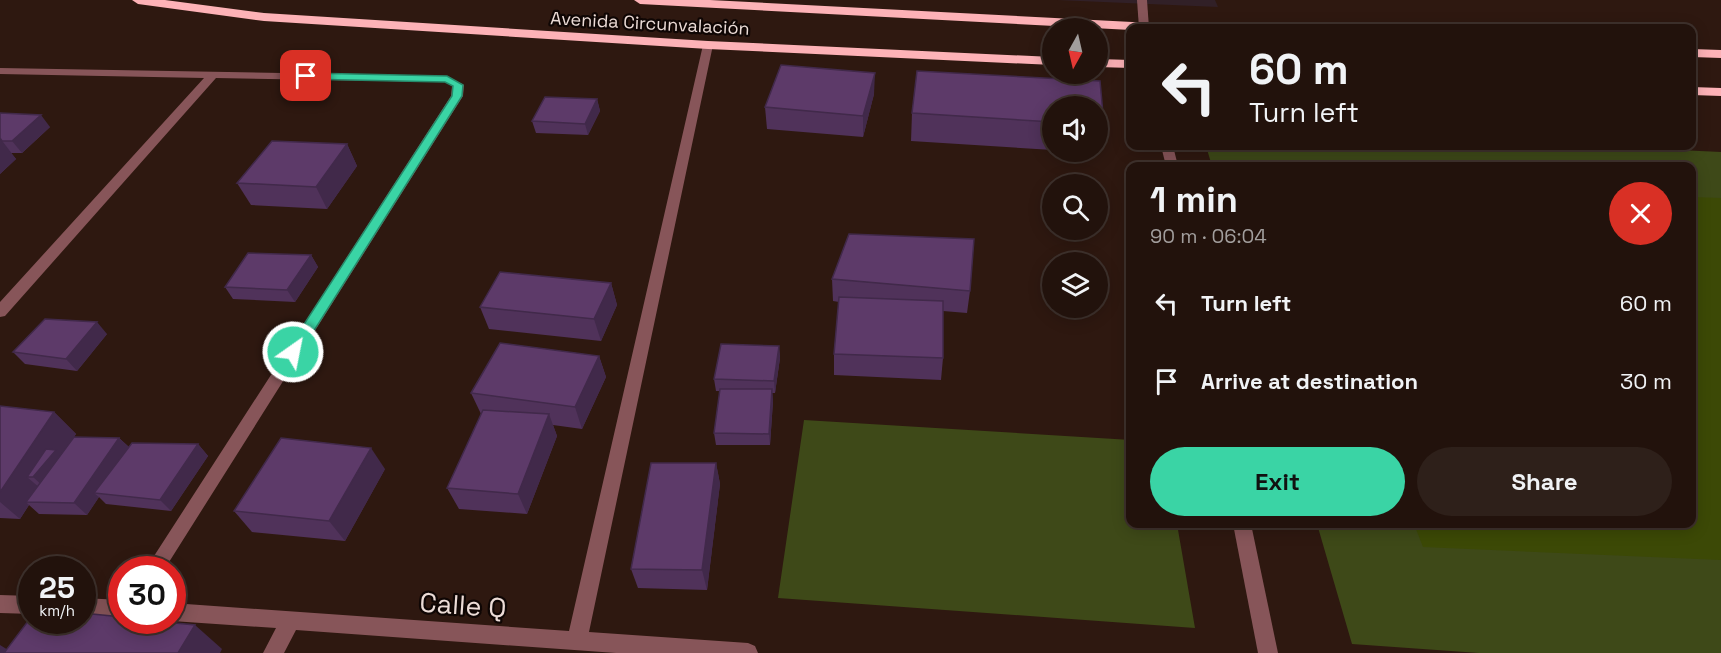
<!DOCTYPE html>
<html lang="en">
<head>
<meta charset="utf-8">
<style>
  :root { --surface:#22120c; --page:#2e201a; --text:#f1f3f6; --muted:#a29e9d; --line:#3f322d; --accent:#3ad4a5 }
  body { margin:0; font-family:"Space Grotesk",sans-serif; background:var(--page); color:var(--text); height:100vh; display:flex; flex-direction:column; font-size:22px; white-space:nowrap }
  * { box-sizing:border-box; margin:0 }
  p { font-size:20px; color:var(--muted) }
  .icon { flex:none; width:33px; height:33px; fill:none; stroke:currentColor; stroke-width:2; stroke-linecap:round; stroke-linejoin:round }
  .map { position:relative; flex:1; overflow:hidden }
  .sheet { position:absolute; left:1126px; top:162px; width:570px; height:366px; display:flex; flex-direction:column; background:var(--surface); border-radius:12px; box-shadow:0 3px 15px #0003,0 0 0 2px var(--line) }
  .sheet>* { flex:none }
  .top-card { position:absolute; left:1126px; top:24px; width:570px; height:126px; border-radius:12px; box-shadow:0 3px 15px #0003,0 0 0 2px var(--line); background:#22120c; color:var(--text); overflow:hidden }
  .needle { width:39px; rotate:188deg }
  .buttons { position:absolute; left:1042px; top:18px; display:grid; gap:12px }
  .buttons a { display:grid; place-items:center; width:66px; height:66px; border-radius:50%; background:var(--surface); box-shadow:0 3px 15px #0003,0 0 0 2px var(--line); font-size:30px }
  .speed { position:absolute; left:18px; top:556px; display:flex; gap:12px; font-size:30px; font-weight:700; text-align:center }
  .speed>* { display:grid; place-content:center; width:78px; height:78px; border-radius:50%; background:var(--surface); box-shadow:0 3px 15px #0003,0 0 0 2px var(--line); line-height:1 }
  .speed small { font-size:15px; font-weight:400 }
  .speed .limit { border:9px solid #d22; background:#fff; color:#111 }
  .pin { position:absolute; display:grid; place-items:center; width:51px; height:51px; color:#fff; margin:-26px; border-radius:12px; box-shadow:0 3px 9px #0006 }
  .me { position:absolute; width:66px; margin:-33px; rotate:33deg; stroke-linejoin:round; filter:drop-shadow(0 0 4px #0008) }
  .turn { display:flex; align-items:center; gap:21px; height:126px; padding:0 24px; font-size:27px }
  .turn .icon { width:78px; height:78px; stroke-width:2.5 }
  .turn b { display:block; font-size:42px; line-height:51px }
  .round { display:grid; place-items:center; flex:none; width:63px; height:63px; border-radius:32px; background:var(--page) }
  .head { display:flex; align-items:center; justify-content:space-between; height:102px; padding:0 24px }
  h1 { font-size:36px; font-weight:700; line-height:45px }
  .button { display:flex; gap:12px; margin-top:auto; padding:12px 24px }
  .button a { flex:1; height:69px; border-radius:36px; background:var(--accent); color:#111; font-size:24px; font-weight:700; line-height:69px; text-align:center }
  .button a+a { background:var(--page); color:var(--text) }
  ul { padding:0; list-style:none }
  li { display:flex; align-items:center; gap:18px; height:78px; padding:0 24px }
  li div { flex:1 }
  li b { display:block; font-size:22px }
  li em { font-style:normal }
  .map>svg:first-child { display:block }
  .commercial { fill:#312027 }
  .green { fill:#3e4918 }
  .forest { fill:#3c4906 }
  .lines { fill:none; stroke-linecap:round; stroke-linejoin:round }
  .minor { fill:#875559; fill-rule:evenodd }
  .highway { fill:#fdb2b7; fill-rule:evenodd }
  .wall { fill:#50325a }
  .shaded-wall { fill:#41294a }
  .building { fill:#5d3a69; stroke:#41294a; stroke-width:1.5 }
  .route { fill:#3ad4a5; stroke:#268a6b; stroke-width:1.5 }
  .labels { text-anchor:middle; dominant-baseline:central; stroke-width:4.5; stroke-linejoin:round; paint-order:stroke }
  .far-street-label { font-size:18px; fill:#ecdcd7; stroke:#0f0604 }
  .near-street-label { font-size:27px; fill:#ecdcd7; stroke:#0f0604 }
</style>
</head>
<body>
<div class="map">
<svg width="1721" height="653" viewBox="0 0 1721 653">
  <rect width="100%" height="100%" fill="#2e1810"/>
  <polygon class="commercial" points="1057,0 1215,0 1218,7"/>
  <g class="green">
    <polygon points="1206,146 1595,146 1721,152 1721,653 1479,653 1352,644 1317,524 1692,524 1692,166 1212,166"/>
    <polygon points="804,420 1131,440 1131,524 1177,524 1195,628 778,598"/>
  </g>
  <polygon class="forest" points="1692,197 1721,198 1721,560 1423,547 1414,524 1692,524"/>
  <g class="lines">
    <g class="minor">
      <polygon points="1137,0 1147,0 1149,28 1139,28"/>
      <polygon points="708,42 713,45 589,632 748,643 755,646 758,653 616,653 296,630 284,653 263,653 276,628 172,621 172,603 569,631 703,45"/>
      <polygon points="0,68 447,76 464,85 463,96 164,570 145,570 451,96 452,86 445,82 216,78 5,316 0,317 0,302 204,78 0,74"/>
      <polygon points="1161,146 1173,146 1178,166 1166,166"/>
      <polygon points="1233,524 1251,524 1278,653 1258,653"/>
      <polygon points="0,595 32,596 32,614 0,613"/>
      <polygon points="82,598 122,600 122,618 82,616"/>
    </g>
    <g class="highway">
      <polygon points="132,0 165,0 264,13 708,41 1053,57 1053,65 708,49 264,21 138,4"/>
      <polygon points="634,0 710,0 1171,24 1177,28 1131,30 640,4"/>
      <polygon points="1692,49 1721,50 1721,58 1692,57"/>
      <polygon points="1098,59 1131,60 1131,68 1098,67"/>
      <polygon points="1692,87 1721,88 1721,96 1692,95"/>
    </g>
  </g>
  <g class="wall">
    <polygon points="917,71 1100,81 1104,125 1098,153 1068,152 1098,152 1098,106 1053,106 1053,150 911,141 912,113"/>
    <polygon points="874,94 863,137 767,129 765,107"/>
    <polygon points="597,99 600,111 588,135 536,133 532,121"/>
    <polygon points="0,113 50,127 22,153 11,153 16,159 0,174"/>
    <polygon points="347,144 357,166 327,209 251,205 237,183"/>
    <polygon points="311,255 318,267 295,302 233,299 225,287"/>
    <polygon points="832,279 970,291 967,313 943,311 943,358 941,380 834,375 834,354 839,302 833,301"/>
    <polygon points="611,283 617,305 601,341 489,329 480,307"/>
    <polygon points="107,334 77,371 25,364 13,352"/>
    <polygon points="779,346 780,358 775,393 772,393 773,401 770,445 716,445 714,433 720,391 716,391 714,379"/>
    <polygon points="599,356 606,377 582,429 553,425 557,436 527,514 459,509 447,488 481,414 471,393"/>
    <polygon points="0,406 54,412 76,434 71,441 119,438 129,447 198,444 208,456 171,511 106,504 99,497 87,515 39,514 29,505 20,519 0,518"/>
    <polygon points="716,463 720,484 707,590 638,588 631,569"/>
    <polygon points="385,469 345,541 252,532 234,511"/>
  </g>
  <g class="shaded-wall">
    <polygon points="875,73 874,94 863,137 863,116"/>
    <polygon points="597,99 600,111 588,135 585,124"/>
    <polygon points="41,115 50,127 22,153 12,141"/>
    <polygon points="0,138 16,159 0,174"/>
    <polygon points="347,144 357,166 327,209 316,187"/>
    <polygon points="311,255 318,267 295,302 287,290"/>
    <polygon points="611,283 617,305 601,341 594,319"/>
    <polygon points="97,322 107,334 77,371 66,359"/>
    <polygon points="779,346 780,358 775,393 774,381"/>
    <polygon points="599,356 606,377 582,429 575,407"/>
    <polygon points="772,389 773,401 770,445 769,434"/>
    <polygon points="54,412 76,434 62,455 46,489 33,477 27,477 40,488 26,502 29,505 20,519 0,502 0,492"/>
    <polygon points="549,414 557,436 527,514 518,494"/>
    <polygon points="119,438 131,449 94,493 99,497 87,515 74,503"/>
    <polygon points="198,444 208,456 171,511 160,500"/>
    <polygon points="371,448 385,469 345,541 329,521"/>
    <polygon points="716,463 720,484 707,590 702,570"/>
    <polygon points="195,625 222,649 220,653 178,653"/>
    <polygon points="0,645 13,653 0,653"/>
  </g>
  <g class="building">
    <polygon points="781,65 875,73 863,116 765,107"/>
    <polygon points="917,71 1100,81 1104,125 1098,125 1098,106 1053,106 1053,122 912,113"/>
    <polygon points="545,97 597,99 585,124 532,121"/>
    <polygon points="0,113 41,115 12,141 2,141 0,138"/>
    <polygon points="272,141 347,144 316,187 237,183"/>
    <polygon points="849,234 974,239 970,291 832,279"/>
    <polygon points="248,253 311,255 287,290 225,287"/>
    <polygon points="500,272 611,283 594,319 480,307"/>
    <polygon points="839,297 943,301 943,358 834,354"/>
    <polygon points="45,319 97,322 66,359 13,352"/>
    <polygon points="500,343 599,356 575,407 471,393"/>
    <polygon points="721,344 779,346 774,381 714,379"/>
    <polygon points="720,389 772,389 769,434 714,433"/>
    <polygon points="0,406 54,412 0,492"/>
    <polygon points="483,410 549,414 518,494 447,488"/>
    <polygon points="74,437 119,438 74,503 26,502"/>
    <polygon points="281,438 371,448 329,521 234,511"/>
    <polygon points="132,443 198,444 160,500 94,493"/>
    <polygon points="46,449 56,450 33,477 27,477"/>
    <polygon points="651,463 716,463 702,570 631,569"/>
    <polygon points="82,613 122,617 122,621 155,621 195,625 178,653 4,653 32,616 32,621 82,621"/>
  </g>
  <polygon class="route" points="306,73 447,76 463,85 462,96 298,356 293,358 286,352 288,349 452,96 453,86 445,82 303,79 303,74"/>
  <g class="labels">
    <g class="far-street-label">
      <text transform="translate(650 23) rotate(3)">Avenida Circunvalación</text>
    </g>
    <g class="near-street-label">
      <text transform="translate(463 605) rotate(4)">Calle Q</text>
    </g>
  </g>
</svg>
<div class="buttons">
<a><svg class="needle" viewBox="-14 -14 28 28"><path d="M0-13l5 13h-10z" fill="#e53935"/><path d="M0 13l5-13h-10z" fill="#a29e9d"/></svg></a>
<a><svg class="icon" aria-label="sound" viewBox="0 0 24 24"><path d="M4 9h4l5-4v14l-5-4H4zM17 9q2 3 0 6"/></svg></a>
<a><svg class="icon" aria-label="search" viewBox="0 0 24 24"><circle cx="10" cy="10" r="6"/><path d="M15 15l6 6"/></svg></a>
<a><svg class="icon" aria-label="layers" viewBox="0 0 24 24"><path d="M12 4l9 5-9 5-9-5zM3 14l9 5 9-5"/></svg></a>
</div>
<div class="speed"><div>25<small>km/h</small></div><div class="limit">30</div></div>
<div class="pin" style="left:306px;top:76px;background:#d93025"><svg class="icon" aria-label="arrive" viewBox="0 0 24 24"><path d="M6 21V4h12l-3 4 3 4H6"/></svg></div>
<svg class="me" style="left:293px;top:352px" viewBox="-20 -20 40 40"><circle r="17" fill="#3ad4a5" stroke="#fff" stroke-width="3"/><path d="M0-11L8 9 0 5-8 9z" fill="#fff"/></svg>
<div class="top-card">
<div class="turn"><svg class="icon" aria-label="left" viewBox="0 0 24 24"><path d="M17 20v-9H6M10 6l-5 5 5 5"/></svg><div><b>60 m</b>Turn left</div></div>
</div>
<section class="sheet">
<div class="head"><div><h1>1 min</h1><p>90 m · 06:04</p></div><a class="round" style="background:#d93025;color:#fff"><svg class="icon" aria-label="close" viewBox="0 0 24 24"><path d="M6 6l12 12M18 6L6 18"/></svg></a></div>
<ul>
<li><svg class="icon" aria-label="left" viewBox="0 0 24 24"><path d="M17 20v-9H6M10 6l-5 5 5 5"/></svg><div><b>Turn left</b></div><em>60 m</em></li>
<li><svg class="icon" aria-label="arrive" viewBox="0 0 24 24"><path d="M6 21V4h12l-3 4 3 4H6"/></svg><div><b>Arrive at destination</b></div><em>30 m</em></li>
</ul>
<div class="button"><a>Exit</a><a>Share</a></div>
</section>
</div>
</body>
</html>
